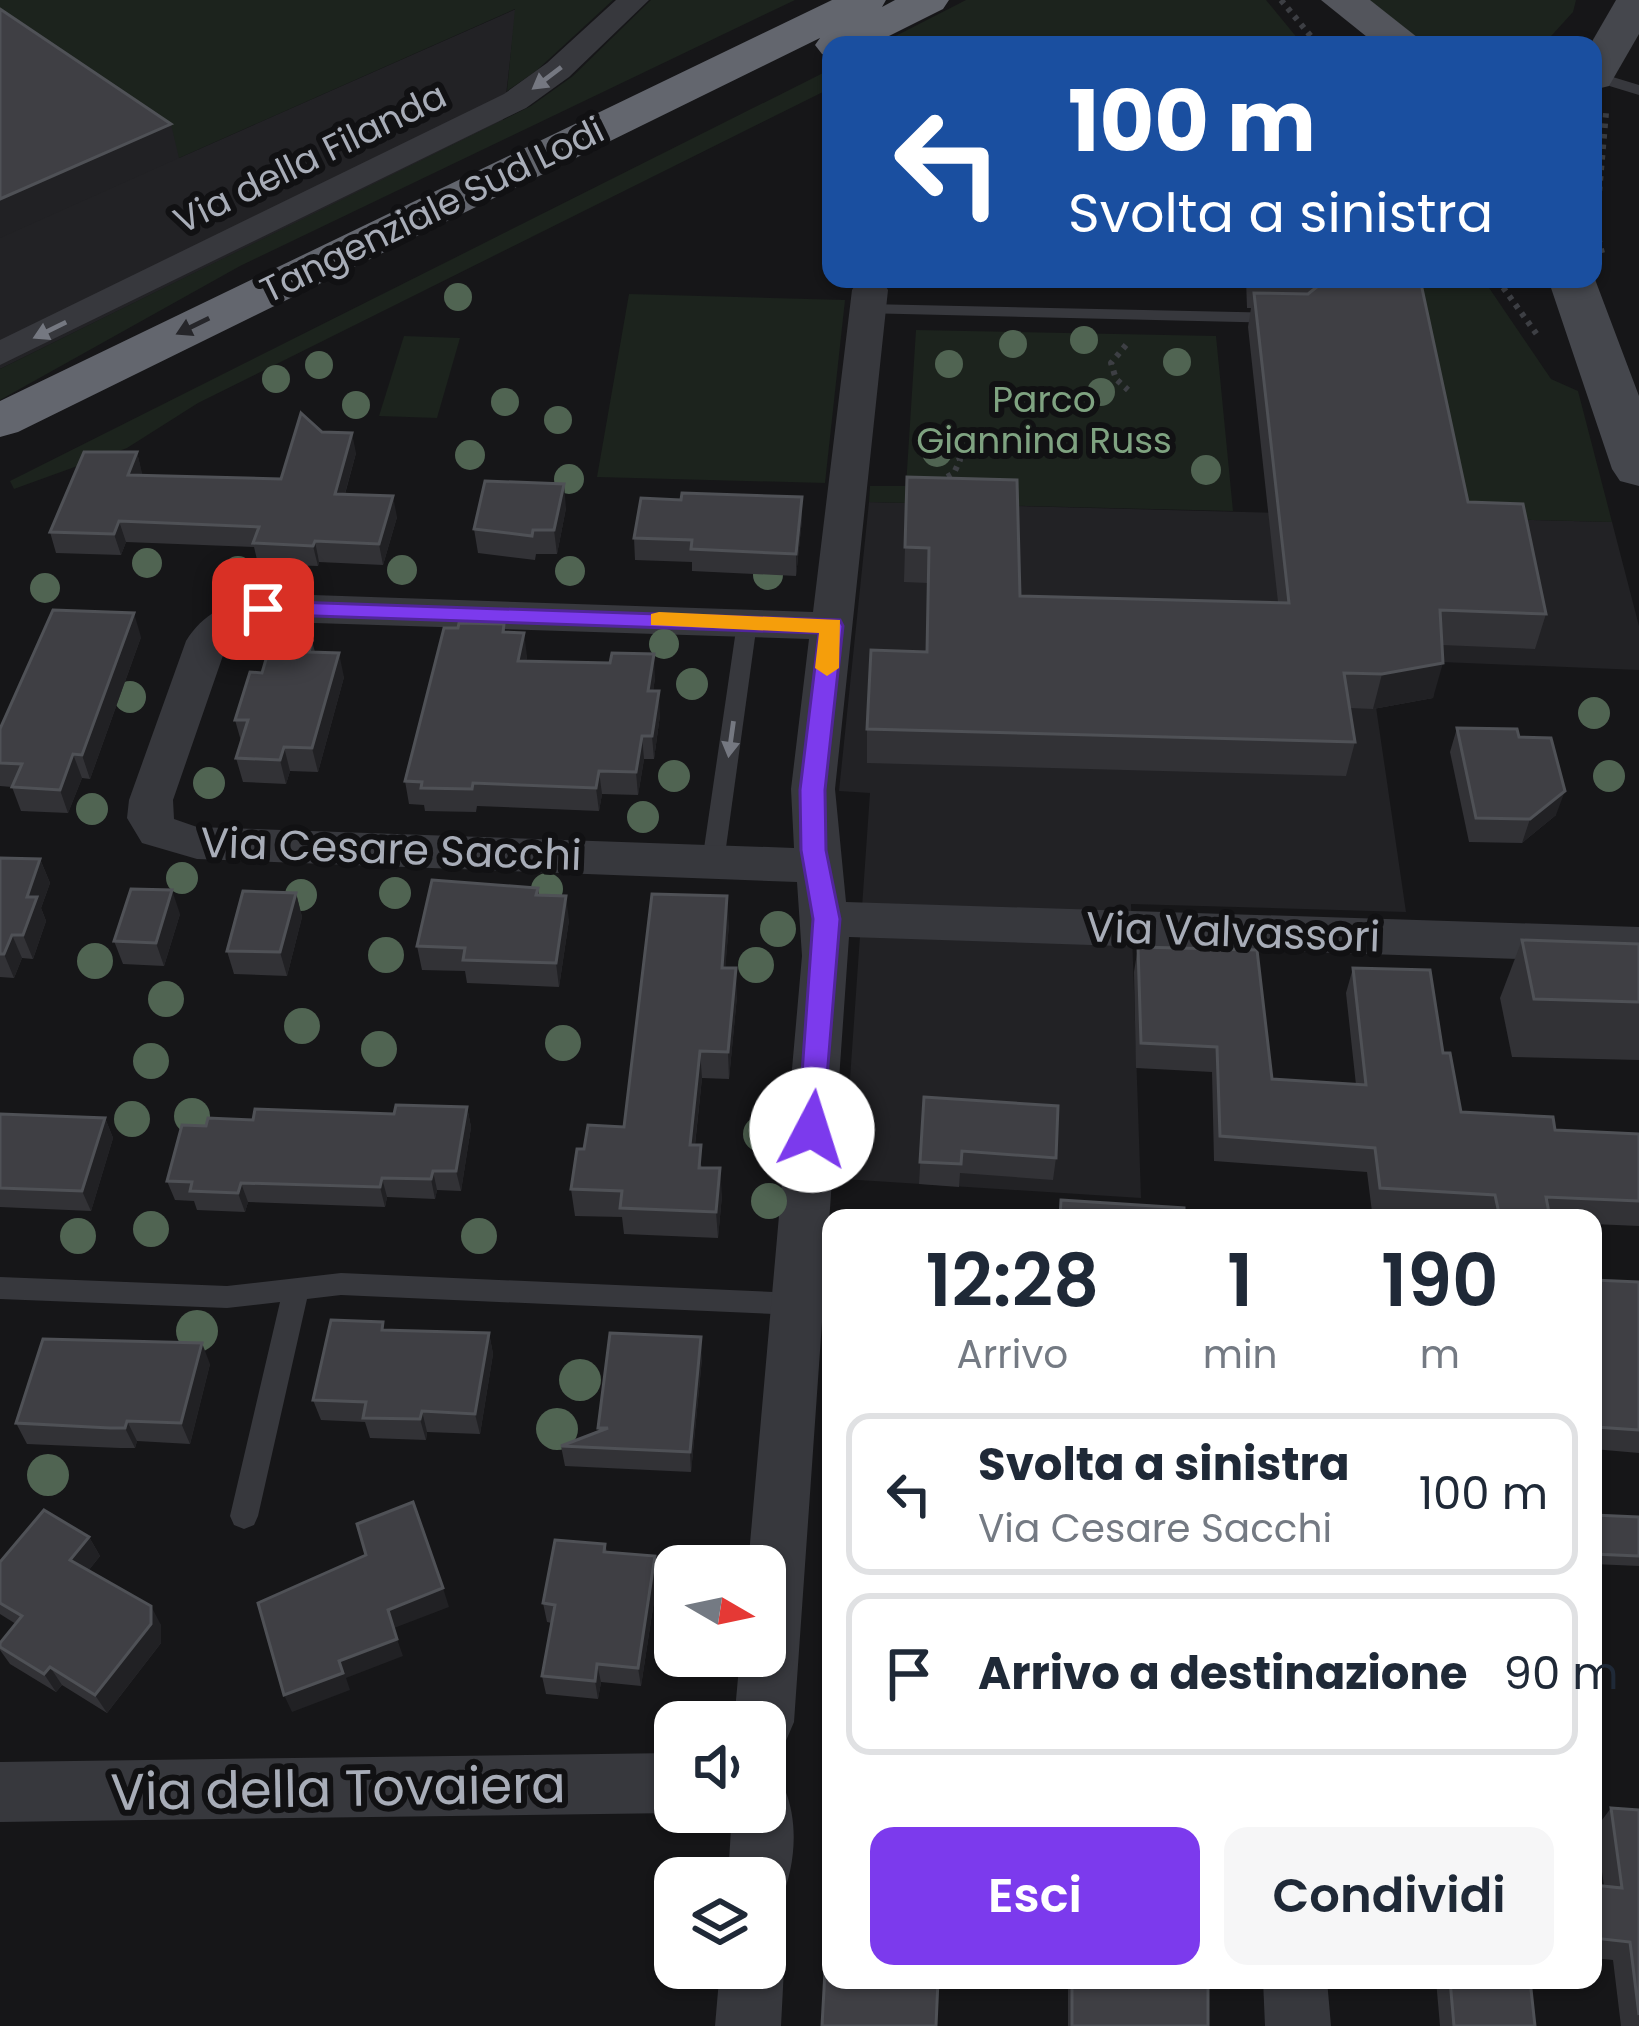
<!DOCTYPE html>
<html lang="it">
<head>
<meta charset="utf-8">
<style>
  :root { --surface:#fff; --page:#f6f6f7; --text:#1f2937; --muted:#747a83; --line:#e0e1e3; --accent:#7c3aed }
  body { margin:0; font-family:Poppins,sans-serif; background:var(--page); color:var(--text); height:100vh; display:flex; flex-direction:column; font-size:45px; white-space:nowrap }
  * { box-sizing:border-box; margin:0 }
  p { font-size:39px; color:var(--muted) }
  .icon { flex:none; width:66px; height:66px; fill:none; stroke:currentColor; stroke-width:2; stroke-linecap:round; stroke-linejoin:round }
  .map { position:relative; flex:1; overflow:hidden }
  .drawer { position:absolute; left:822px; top:1209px; width:780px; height:780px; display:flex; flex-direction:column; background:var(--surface); border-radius:24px; box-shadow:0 3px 9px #0004 }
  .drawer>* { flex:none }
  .banner { position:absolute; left:822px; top:36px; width:780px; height:252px; border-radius:24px; box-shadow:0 3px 9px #0004; background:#1a4fa0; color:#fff; overflow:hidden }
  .needle { width:78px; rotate:99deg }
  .controls { position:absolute; left:654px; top:1545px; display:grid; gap:24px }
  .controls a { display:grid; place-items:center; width:132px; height:132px; border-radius:24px; background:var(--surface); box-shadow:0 3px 9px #0004; font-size:60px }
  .pin { position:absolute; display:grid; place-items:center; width:102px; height:102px; color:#fff; margin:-51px; border-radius:24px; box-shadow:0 6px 18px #0006 }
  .me { position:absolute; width:132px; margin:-66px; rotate:5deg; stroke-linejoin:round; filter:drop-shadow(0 0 9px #0008) }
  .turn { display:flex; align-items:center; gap:42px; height:252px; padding:0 48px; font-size:54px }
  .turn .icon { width:156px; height:156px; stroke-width:2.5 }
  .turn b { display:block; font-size:84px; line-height:102px }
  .eta { display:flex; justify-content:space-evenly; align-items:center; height:204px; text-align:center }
  .eta b { font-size:72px; font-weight:600; line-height:84px }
  .button { display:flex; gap:24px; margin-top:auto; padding:24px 48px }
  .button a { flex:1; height:138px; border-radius:24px; background:var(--accent); color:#fff; font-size:48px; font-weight:600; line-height:138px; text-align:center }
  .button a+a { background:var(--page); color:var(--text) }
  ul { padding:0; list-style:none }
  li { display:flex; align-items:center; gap:36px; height:162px; margin:0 24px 18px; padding:0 24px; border:6px solid var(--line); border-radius:24px }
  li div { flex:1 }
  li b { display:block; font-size:45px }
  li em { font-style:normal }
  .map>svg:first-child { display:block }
  .built { fill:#222225 }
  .green { fill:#1c231d }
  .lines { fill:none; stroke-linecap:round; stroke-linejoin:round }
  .path { stroke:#3d3f44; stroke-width:6; stroke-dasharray:4.5 6; stroke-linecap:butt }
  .lane { fill:#37383d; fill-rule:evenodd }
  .street { fill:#37383d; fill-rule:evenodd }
  .secondary { fill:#45474d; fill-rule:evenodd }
  .primary { fill:#53555c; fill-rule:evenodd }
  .highway { fill:#63666e; fill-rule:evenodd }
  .tree { fill:#506452 }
  .wall { fill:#323236 }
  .shaded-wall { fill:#212124 }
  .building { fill:#3f3f44; stroke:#4f5156; stroke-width:3 }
  .oneway { fill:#757881 }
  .oneway2 { fill:#26262a }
  .route { fill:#7c3aed; stroke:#51269a; stroke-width:3 }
  .slow { fill:#f59e0b }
  .labels { text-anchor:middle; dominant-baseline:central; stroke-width:12; stroke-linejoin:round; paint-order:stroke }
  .far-street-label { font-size:36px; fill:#a8adb8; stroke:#111113 }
  .far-park-label { font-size:36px; fill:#7fa381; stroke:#111113 }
  .street-label { font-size:42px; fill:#a8adb8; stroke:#111113 }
  .near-street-label { font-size:51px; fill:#a8adb8; stroke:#111113 }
</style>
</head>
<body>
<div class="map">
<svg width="1639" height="2026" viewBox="0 0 1639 2026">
  <rect width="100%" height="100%" fill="#161618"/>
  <g class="built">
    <polygon points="516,9 503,121 0,369 0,36 179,158"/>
    <polygon points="869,502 1612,522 1639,626 1639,670 1369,659 1406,912 1131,904 1141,1198 843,1179 870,793 839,791"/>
  </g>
  <g class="green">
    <polygon points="0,0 613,0 536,71 507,91 515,9 179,158 0,36"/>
    <polygon points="651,0 795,0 240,266 0,400 0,369 531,106 573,76"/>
    <polygon points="966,0 1266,0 1303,45 878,45"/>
    <polygon points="1364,0 1576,0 1573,12 1543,45 1438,45 1424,36 1412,37"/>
    <polygon points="831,69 831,88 198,403 127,448 14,489 10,481"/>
    <polygon points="1405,279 1483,279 1551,379 1578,391 1612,522 1383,516"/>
    <polygon points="629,294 845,300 825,483 597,477"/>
    <polygon points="916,330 1216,336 1233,511 869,502 870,486 906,486"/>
    <polygon points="404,336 460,338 437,418 379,416"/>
  </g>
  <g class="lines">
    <g class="path">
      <polyline points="1281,0 1318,45"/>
      <polyline points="1602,253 1596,228 1606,113"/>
      <polyline points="1497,279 1538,336"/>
      <polyline points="1126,345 1111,363 1116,379 1128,390"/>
      <polyline points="1039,447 1080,457"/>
      <polyline points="938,482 954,473 960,460 945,424"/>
    </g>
    <g class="lane">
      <polygon points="1593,71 1639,85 1639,95 1593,81"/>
      <polygon points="867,304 1279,313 1288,318 1279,323 861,313 861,305"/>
      <polygon points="747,616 757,623 724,862 713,870 702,862 737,623"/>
      <polygon points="341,1273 798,1293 807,1296 811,1304 807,1312 798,1315 341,1295 307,1299 258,1516 254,1525 244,1529 234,1525 230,1516 280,1302 227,1308 0,1299 0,1277 227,1286"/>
    </g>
    <g class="street">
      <polygon points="616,0 649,0 569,77 526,108 0,365 0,340 504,94 547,63"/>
      <path d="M870,279l13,3 5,8 -53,499 11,113 793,25v36l-790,-26 -55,785 -9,21 -20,8v-29h-31l6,-66h25v-90h-17l54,-610 -5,-74 -600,-23 -55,-16 -15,-25 2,-18 57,-159c22,-36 57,-44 97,-47l530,18 39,-322 5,-8zM283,622l526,17 -18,150 3,59 -597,-21 -23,-8 -1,-19 54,-156 27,-19z"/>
      <polygon points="675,1753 675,1813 0,1822 0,1762"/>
      <path d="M765,1782l20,8c14,34 10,77 -4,110l-16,7v-29h-37l4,-66h33z"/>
      <polygon points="765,1941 775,1945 784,1968 781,2026 715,2026 720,1968 765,1968"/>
      <polygon points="1263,1980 1327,1980 1331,2026 1265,2026"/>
    </g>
    <g class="secondary">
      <polygon points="1616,0 1639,0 1639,34 1609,86 1593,90 1590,45"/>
      <polygon points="1593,274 1639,396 1639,486 1620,481 1612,469 1548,279 1593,279"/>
    </g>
    <polygon class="primary" points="1321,0 1370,0 1427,45 1377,45"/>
    <polygon class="highway" points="832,0 886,0 882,7 895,0 949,0 943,9 871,45 831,45 831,56 822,54 815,45 820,38 18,432 0,437 0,401"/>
  </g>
  <g class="tree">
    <circle cx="458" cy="297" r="14"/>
    <circle cx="1084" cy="340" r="14"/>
    <circle cx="1013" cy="344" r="14"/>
    <circle cx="1177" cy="362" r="14"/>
    <circle cx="949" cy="364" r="14"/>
    <circle cx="319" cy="365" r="14"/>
    <circle cx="276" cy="379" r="14"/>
    <circle cx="1101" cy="392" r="14"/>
    <circle cx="505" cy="402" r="14"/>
    <circle cx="356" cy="405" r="14"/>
    <circle cx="558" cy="420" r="14"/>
    <circle cx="937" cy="452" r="15"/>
    <circle cx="470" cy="455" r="15"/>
    <circle cx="1206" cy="470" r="15"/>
    <circle cx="569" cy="479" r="15"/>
    <circle cx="147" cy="563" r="15"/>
    <circle cx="402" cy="570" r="15"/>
    <circle cx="238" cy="571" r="15"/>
    <circle cx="570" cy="571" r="15"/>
    <circle cx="768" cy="575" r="15"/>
    <circle cx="45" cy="588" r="15"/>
    <circle cx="259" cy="633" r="15"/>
    <circle cx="664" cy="644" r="15"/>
    <circle cx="692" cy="684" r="16"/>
    <circle cx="130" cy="697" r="16"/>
    <circle cx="1594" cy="713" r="16"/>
    <circle cx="674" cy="776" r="16"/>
    <circle cx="1609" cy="776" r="16"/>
    <circle cx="209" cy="783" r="16"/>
    <circle cx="92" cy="809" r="16"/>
    <circle cx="643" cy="817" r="16"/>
    <circle cx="182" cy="878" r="16"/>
    <circle cx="547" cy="889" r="16"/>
    <circle cx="395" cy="893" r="16"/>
    <circle cx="301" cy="895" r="16"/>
    <circle cx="778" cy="929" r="18"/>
    <circle cx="386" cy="955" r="18"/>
    <circle cx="95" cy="961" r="18"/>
    <circle cx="756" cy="965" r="18"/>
    <circle cx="166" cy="999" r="18"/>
    <circle cx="302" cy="1026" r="18"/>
    <circle cx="563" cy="1043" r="18"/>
    <circle cx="379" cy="1049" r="18"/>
    <circle cx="151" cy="1061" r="18"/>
    <circle cx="192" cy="1116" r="18"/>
    <circle cx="132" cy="1119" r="18"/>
    <circle cx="761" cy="1134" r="18"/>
    <circle cx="769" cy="1201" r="18"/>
    <circle cx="151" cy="1229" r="18"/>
    <circle cx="78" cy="1236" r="18"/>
    <circle cx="479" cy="1236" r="18"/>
    <circle cx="197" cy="1331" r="21"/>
    <circle cx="580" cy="1380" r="21"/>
    <circle cx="557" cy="1429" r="21"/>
    <circle cx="48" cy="1475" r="21"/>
  </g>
  <g class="wall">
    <polygon points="1246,279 1420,279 1468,502 1546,614 1535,649 1442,645 1433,698 1373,709 1350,708 1355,742 1346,776 867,763 867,729 926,652 928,583 904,582 907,477 1020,596 1278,602 1248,327 1251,308 1247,308"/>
    <polygon points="322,432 356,453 345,494 397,517 383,565 319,562 318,566 258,564 254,547 126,542 121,555 56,553 50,532 137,452 142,475 281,479"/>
    <polygon points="566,508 557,554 536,554 535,560 478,553 474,529"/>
    <polygon points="802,519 796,576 692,571 692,562 635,560 634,538"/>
    <polygon points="504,624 505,632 527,656 526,661 655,678 653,691 660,715 654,759 644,759 638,795 602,794 599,811 477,806 476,812 425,811 424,805 409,804 405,781 458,628"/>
    <polygon points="141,637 90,779 82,778 68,813 21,811 12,787 0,786 0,729"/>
    <polygon points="312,641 315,652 344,677 318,772 290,771 286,784 243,782 236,758 241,741 235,720 262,673"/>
    <polygon points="1457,728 1519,737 1556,815 1522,843 1469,842 1450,752"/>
    <polygon points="0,858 40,859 50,883 41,908 46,921 33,959 22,958 14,978 0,977"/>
    <polygon points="538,888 539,895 569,920 559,987 467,983 465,971 422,970 417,946"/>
    <polygon points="296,893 302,917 287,976 234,974 227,951"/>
    <polygon points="180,914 164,966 123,964 114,941"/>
    <polygon points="729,924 725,968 737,996 729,1079 702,1078 695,1145 702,1168 722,1195 718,1238 624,1234 622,1217 575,1216 571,1189 584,1149 624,1127"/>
    <polygon points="1522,940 1639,944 1639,1060 1512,1057 1500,998"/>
    <polygon points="1138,947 1272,1079 1356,1085 1346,993 1353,968 1443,1053 1461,1112 1555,1130 1639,1134 1639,1226 1593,1224 1593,1218 1469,1218 1372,1212 1367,1172 1214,1161 1212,1072 1136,1068 1134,972"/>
    <polygon points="924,1097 1056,1158 1053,1180 960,1173 959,1187 919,1184"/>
    <polygon points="467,1107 471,1127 461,1191 437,1190 435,1199 387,1197 385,1207 248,1202 245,1212 197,1210 194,1201 175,1200 167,1181 206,1126 253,1120 394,1114"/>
    <polygon points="0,1114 105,1118 113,1138 91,1211 0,1207"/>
    <polygon points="1593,1280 1639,1282 1639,1453 1593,1449"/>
    <polygon points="385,1330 489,1333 493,1354 480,1434 427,1432 426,1440 370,1438 365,1422 321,1420 313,1400"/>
    <polygon points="702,1358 691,1472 565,1466 561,1446 599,1431 598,1428"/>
    <polygon points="210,1364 190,1444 137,1441 135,1448 120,1448 27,1444 16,1423"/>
    <polygon points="1593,1515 1639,1517 1639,1566 1593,1564"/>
    <polygon points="89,1537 100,1556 88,1571 161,1625 161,1643 107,1713 62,1685 56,1692 10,1664 0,1650 0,1643 16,1624 0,1614 0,1562"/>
    <polygon points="605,1544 607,1552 658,1575 641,1686 601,1682 598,1699 546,1694 542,1676 552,1623 547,1622 543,1603"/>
    <polygon points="1611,1808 1639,1810 1639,2026 1621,2026 1613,1960 1593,1958 1593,1885 1604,1886 1596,1828"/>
    <rect x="1068" y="1980" width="140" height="46"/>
    <polygon points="1436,1980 1530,1980 1535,2026 1440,2026"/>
  </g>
  <g class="shaded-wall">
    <polygon points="171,124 179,158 0,238 0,199"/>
    <polygon points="352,433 356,453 339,515 335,494"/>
    <polygon points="137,452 142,473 134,495 128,475"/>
    <polygon points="564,484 566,508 557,554 554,530"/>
    <polygon points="393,496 397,517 383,565 379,544"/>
    <polygon points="802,497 802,519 796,576 796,554"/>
    <polygon points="119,521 126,542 121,555 114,534"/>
    <polygon points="315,541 319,562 318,566 313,546"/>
    <polygon points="134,613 141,637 90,779 82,755"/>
    <polygon points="524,633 527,656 521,684 518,661"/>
    <polygon points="339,653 344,677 318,772 312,748"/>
    <polygon points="654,654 655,678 650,714 648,691"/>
    <polygon points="1443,663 1433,698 1373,709 1382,674"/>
    <polygon points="659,691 660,715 654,759 652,736"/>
    <polygon points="642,736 644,759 638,795 636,772"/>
    <polygon points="284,747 290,771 286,784 280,760"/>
    <polygon points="73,754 82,778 68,813 60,790"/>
    <polygon points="599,771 602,794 599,811 596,788"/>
    <polygon points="1565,791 1556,815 1522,843 1530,819"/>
    <polygon points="40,859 50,883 41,908 46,921 33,959 23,935 27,897"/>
    <polygon points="172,890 180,914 164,966 156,943"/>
    <polygon points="296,893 302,917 287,976 280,952"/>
    <polygon points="566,896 569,920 559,987 556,963"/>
    <polygon points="727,896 729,924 723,996 722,968"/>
    <polygon points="12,935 22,958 14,978 4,954"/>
    <polygon points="736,968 737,996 729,1079 728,1052"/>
    <polygon points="700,1051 702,1078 692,1171 690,1145"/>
    <polygon points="467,1107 471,1127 461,1191 456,1171"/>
    <polygon points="105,1118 113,1138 91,1211 82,1191"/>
    <polygon points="720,1168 722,1195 718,1238 716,1212"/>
    <polygon points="433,1171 437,1190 435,1199 431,1179"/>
    <polygon points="382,1178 387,1197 385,1207 380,1187"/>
    <polygon points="241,1183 248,1202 245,1212 238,1193"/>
    <polygon points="489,1333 493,1354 480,1434 475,1414"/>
    <polygon points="701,1337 702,1358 691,1472 690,1452"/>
    <polygon points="202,1343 210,1364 190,1444 181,1423"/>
    <polygon points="422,1411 427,1432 426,1440 420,1419"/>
    <polygon points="127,1421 137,1441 135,1448 125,1428"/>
    <polygon points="89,1537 100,1556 81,1580 70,1560"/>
    <polygon points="655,1556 658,1575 641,1686 638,1668"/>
    <polygon points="443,1588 449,1607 394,1628 388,1610"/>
    <polygon points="151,1606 161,1625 161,1643 107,1713 95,1695"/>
    <polygon points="397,1639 403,1656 346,1678 350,1690 292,1712 284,1695 339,1661"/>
    <polygon points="597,1664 601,1682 598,1699 595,1681"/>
    <polygon points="50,1667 62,1685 56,1692 44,1674"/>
  </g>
  <g class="building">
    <polygon points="0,9 171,124 0,199"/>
    <polygon points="1315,279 1420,279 1468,502 1523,504 1546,614 1440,610 1443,663 1382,674 1344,673 1355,742 867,729 871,650 927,652 929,548 905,547 907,477 1017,480 1020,596 1289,603 1254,293 1308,294 1322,283"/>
    <polygon points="301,413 322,432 352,433 335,494 393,496 379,544 315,541 313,546 253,543 259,527 119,521 114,534 50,532 84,452 137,452 128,475 281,479"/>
    <polygon points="485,481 564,484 554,530 533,530 532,536 474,529"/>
    <polygon points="682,493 802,497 796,554 691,549 692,540 634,538 641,498 681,500"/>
    <polygon points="53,610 134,613 82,755 73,754 60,790 12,787 22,764 0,763 0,729"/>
    <polygon points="459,623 504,624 503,632 524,633 518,661 610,663 612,653 654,654 648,691 659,691 652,736 642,736 636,772 599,771 596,788 473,783 472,789 421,788 422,782 405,781 444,628 458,628"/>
    <polygon points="272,639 312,641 309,652 339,653 312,748 284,747 280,760 236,758 248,720 235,720 250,672 262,673"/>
    <polygon points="1457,728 1517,729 1519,737 1551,738 1565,791 1530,819 1476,818"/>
    <polygon points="0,858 40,859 27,897 37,897 23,935 12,935 4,954 0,954"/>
    <polygon points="432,880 538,888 536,895 566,896 556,963 463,960 465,948 417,946"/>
    <polygon points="131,889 172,890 156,943 114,941"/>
    <polygon points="243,891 296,893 280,952 227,951"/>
    <polygon points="652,894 727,896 722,968 736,968 728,1052 700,1051 690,1145 701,1145 699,1168 720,1168 716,1212 620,1208 622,1191 571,1189 577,1149 584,1149 588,1125 624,1127"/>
    <polygon points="1522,940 1639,944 1639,1002 1534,999"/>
    <polygon points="1138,947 1257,950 1272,1079 1366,1085 1353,968 1430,970 1443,1053 1450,1053 1461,1112 1553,1117 1555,1130 1639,1134 1639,1201 1546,1197 1550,1218 1500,1218 1495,1195 1380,1188 1375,1148 1220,1136 1217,1047 1141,1043"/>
    <polygon points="924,1097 1058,1106 1056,1158 962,1151 961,1164 920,1162"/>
    <polygon points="396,1105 467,1107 456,1171 433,1171 431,1179 382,1178 380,1187 241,1183 238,1193 190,1191 192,1182 167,1181 182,1125 206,1126 208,1118 253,1120 255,1109 394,1114"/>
    <polygon points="0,1114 105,1118 82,1191 0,1188"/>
    <polygon points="1061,1200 1184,1208 1184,1218 1060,1218"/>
    <polygon points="1593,1280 1639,1282 1639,1430 1596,1427 1593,1406"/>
    <polygon points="331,1320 383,1322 382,1330 489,1333 475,1414 422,1411 420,1419 363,1418 366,1402 313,1400"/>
    <polygon points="610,1333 701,1337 690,1452 561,1446 608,1428 598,1428"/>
    <polygon points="43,1339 202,1343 181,1423 127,1421 125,1428 110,1428 16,1423"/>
    <polygon points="413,1502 443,1588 388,1610 397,1639 339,1661 343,1673 284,1695 258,1603 366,1555 357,1524"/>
    <polygon points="44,1510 89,1537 70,1560 151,1606 151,1624 95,1695 50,1667 44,1674 0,1647 0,1643 22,1616 0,1603 0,1562"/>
    <polygon points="1593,1515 1639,1517 1639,1556 1593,1554"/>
    <polygon points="555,1540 605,1544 604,1552 655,1556 638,1668 597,1664 595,1681 542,1676 555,1605 543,1603"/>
    <polygon points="1611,1808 1639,1810 1639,2015 1630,1942 1593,1938 1593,1885 1622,1888"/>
    <polygon points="831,1861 831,1980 938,1980 936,2026 822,2026"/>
    <rect x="1072" y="1980" width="136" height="46"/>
    <polygon points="1450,1980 1530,1980 1535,2026 1454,2026"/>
  </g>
  <defs><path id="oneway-solid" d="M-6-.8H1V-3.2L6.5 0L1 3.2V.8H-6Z" transform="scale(3)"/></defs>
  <g class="oneway">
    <use href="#oneway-solid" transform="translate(547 78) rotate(143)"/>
    <use href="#oneway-solid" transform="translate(50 330) rotate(154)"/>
    <use href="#oneway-solid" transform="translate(731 739) rotate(98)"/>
  </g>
  <use class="oneway2" href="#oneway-solid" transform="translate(193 326) rotate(154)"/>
  <polygon class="route" points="263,601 840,620 843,626 825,790 826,850 840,919 822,1138 802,1138 798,1130 813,919 801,850 800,790 819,633 255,614 252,609"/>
  <polygon class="slow" points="659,612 840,620 839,668 827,676 815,668 819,633 651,625 651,614"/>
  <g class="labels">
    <g class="far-street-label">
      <text transform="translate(310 158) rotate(-26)">Via della Filanda</text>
      <text transform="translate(432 210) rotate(-26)">Tangenziale Sud Lodi</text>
    </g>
    <g class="far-park-label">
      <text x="1044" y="399">Parco<tspan x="1044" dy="41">Giannina Russ</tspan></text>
    </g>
    <g class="street-label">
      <text transform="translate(391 849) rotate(2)">Via Cesare Sacchi</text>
      <text transform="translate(1233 932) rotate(2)">Via Valvassori</text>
    </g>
    <g class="near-street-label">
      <text transform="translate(338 1788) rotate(-1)">Via della Tovaiera</text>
    </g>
  </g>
</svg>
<div class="controls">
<a><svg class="needle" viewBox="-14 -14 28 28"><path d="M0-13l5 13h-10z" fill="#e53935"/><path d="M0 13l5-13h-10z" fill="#747a83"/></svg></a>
<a><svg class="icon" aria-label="sound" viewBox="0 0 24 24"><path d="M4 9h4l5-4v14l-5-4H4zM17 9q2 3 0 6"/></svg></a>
<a><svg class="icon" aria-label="layers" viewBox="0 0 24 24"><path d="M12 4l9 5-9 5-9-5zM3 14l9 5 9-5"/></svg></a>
</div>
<div class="pin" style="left:263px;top:609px;background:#d93025"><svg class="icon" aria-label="arrive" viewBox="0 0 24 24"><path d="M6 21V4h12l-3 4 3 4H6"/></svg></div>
<svg class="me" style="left:812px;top:1130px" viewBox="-20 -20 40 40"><circle r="19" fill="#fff"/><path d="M0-13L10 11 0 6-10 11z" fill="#7c3aed"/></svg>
<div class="banner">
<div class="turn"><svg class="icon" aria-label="left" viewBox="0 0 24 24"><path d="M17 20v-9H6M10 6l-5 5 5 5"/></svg><div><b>100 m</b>Svolta a sinistra</div></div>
</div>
<section class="drawer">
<div class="eta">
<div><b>12:28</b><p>Arrivo</p></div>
<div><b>1</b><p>min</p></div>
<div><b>190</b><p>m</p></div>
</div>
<ul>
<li><svg class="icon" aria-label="left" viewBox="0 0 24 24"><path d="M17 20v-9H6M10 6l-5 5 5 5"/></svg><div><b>Svolta a sinistra</b><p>Via Cesare Sacchi</p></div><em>100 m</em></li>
<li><svg class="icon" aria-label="arrive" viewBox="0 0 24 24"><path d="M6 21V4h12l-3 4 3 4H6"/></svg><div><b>Arrivo a destinazione</b></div><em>90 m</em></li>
</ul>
<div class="button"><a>Esci</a><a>Condividi</a></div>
</section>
</div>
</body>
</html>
